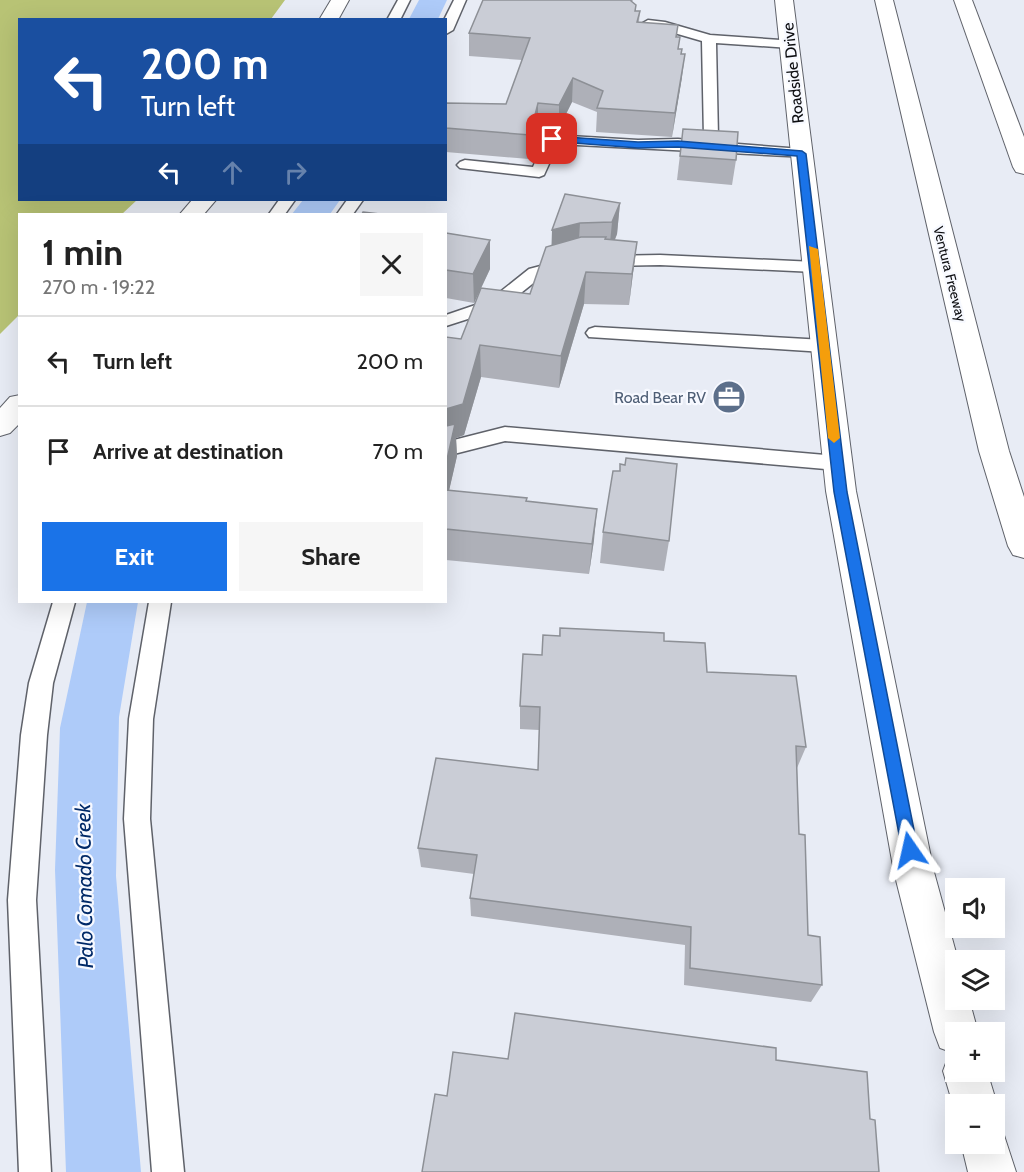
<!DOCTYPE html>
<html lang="en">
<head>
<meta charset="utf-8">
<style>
  :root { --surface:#fff; --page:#f6f6f6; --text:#222; --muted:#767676; --line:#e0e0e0; --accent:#1a73e8 }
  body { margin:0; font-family:Cabin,sans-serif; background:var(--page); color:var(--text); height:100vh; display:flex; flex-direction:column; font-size:22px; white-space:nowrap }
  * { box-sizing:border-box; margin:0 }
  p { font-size:20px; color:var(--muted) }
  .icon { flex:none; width:33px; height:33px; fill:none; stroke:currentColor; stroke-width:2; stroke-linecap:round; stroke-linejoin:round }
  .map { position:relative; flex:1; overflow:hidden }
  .drawer { position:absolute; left:18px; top:213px; width:429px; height:390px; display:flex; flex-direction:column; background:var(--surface); border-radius:0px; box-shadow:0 6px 24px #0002 }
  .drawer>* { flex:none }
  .hud { position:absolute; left:18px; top:18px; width:429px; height:183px; border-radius:0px; box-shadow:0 6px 24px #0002; background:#1a4fa0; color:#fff; overflow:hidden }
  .buttons { position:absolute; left:945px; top:878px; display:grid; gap:12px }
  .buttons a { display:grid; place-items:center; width:60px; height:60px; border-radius:0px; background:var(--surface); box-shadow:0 6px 24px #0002; font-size:30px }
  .pin { position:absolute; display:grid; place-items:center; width:51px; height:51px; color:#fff; margin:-26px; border-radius:12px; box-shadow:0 3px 9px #0006 }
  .me { position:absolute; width:66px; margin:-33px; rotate:349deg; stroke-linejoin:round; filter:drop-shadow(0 0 4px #0008) }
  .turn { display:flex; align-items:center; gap:21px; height:126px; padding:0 24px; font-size:27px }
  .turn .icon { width:78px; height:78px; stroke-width:2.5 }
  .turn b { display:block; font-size:42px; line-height:51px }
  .lanes { display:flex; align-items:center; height:57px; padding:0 24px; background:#0003; justify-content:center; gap:30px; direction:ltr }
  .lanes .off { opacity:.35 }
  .round { display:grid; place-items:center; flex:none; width:63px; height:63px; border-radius:0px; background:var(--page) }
  .overview { display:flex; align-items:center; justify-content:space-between; height:102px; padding:0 24px }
  h1 { font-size:36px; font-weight:800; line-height:45px }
  .cta { display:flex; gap:12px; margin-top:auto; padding:12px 24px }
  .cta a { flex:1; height:69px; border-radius:0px; background:var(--accent); color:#fff; font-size:24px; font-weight:800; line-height:69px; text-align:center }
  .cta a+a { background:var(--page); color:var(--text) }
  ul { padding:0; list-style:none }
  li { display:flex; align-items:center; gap:18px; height:90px; padding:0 24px; border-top:2px solid var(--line) }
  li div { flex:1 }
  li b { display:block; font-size:22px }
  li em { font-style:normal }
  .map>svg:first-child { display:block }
  .green { fill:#b8c375 }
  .water { fill:#aecbf9 }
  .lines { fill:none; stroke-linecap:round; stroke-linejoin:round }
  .lane-casing { stroke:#5f626a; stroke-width:3 }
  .street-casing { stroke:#5f626a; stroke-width:2 }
  .secondary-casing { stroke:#5f626a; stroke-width:2 }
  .highway-casing { stroke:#5f626a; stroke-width:2 }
  .lane { fill:#fff; fill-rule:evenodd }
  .street { fill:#fff; fill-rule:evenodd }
  .secondary { fill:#fff; fill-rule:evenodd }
  .highway { fill:#fff; fill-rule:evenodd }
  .wall { fill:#aeb0b8 }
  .shaded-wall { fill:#8d9096 }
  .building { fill:#cacdd6; stroke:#8d9096; stroke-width:1.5 }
  .route { fill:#1a73e8; stroke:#114b97; stroke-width:1.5 }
  .slow { fill:#f59e0b }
  .labels { text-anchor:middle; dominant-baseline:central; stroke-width:4.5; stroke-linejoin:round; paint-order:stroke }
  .far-street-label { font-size:14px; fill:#0d0e11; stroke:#f7f9ff }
  .street-label { font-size:16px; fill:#0d0e11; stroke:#f7f9ff }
  .service-label { font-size:16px; fill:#4e5e75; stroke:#f7f9ff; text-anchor:end }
  .near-water-label { font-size:21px; font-style:italic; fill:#002968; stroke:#f7f9ff }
</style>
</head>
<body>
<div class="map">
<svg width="1024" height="1172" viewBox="0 0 1024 1172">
  <rect width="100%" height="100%" fill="#e8ecf5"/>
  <polygon class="green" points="0,0 285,0 271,19 20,20 20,200 137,200 122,214 20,214 19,315 0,334"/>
  <g class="water">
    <polygon points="419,0 447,0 438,19 409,19"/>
    <polygon points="303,200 340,200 330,214 292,214"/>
    <polygon points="87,602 138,602 119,717 116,876 141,1172 66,1172 55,870 60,728"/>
  </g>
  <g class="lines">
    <g class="lane-casing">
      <g id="lane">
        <polygon points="398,0 410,0 400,20 387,20"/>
        <polygon points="454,0 466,0 453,30 446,34 444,20"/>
        <polygon points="648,20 665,22 710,35 795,41 797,44 795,47 790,48 716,43 718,138 712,142 802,149 810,154 807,157 558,144 544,175 539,177 460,168 457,165 460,162 465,160 533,167 545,139 552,135 638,140 678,139 709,142 704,138 702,41 664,30 643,27 641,24"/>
        <polygon points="279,200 295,200 285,214 269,214"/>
        <polygon points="347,200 363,200 353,214 337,214"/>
        <polygon points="660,255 815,262 821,263 824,267 821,271 815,272 660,265 606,266 600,265 597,261 600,257 606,256"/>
        <polygon points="567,259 573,260 576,264 573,268 541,277 502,308 446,326 446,315 490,300 529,269"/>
        <polygon points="595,327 824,340 831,342 833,346 831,350 824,352 589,337 586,333 589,329"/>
        <polygon points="505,427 837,456 844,458 847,463 844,468 837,470 505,441 446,456 446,442"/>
        <polygon points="53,602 75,602 53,683 47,735 36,900 51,1172 19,1172 8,900 21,735 29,683"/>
        <polygon points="149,602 171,602 153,719 150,819 184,1172 152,1172 124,819 129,719"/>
      </g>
    </g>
    <g class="street-casing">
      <g id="street">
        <polygon points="775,0 793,0 856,491 934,872 958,960 956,960 956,999 969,999 978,1032 956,1032 956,1071 987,1071 997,1104 994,1110 994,1104 956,1104 956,1115 943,1071 949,1055 954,1053 940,1048 934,1032 894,872 826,491"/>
        <polygon points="994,1124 1001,1126 1016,1172 968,1172 961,1143 994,1143"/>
      </g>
    </g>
    <g class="secondary-casing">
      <g id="secondary">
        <polygon points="331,0 349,0 338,20 319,20"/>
        <polygon points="192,200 216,200 204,214 180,214"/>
        <polygon points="20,395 20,423 10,433 0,436 0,408 10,397"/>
      </g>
    </g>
    <g class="highway-casing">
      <g id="highway">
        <polygon points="875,0 893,0 1009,451 1024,497 1024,558 1013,555 1008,546 979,451"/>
        <polygon points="954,0 972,0 1024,137 1024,174 1016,172 1013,167"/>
      </g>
    </g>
    <use href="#lane" class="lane"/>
    <use href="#street" class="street"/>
    <use href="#secondary" class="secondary"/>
    <use href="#highway" class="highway"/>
  </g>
  <g class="wall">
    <polygon points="483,0 633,0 632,2 636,5 636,11 640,11 639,22 676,37 678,49 681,54 682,77 672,137 596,132 597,112 572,102 559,128 538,127 529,159 446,152 446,103 506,104 522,60 469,56 469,33"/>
    <polygon points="683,129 736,160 732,185 677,180"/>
    <polygon points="620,203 617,234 615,240 637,242 629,305 584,304 559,388 481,377 464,435 456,438 457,456 449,490 527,501 594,540 589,574 446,560 446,337 461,339 530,294 552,245 552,230"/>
    <polygon points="446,233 490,240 490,269 474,303 446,298"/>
    <polygon points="603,532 669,541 664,571 600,563"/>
    <polygon points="560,628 664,641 806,747 797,768 799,834 808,935 822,985 811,1002 684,985 685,945 471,916 470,898 474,874 421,867 418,848 538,770 539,730 520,729 520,706 542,655 559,636"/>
  </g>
  <g class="shaded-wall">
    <polygon points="685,54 682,77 672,137 675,113"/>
    <polygon points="573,78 572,102 559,128 559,105"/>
    <polygon points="538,103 538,127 529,159 530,135"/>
    <polygon points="620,203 617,234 609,253 612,222"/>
    <polygon points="580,223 578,254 551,261 552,230"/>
    <polygon points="490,240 490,269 474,303 473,274"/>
    <polygon points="637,242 633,273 629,305 632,274"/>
    <polygon points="586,272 584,304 559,388 561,356"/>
    <polygon points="480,345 481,377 464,435 456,438 457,456 446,504 446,409"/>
    <polygon points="597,509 594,540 589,574 592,544"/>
  </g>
  <g class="building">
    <polygon points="483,0 631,0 631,1 636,5 635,11 640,11 637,22 678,25 676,37 680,37 678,49 682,49 681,54 685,54 675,113 597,108 603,91 573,78 559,105 538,103 530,135 446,128 446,103 506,104 530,38 469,33"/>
    <polygon points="683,129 738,132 736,160 680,156"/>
    <polygon points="565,194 620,203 612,222 580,223 552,230"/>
    <polygon points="363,212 380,214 362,214"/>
    <polygon points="446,233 490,240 473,274 446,270"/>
    <polygon points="581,237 606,237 605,239 637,242 632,274 586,272 561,356 480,345 463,404 446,409 446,337 461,339 481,288 530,294 546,247"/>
    <polygon points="455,424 446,464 446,426"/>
    <polygon points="626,458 677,464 669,541 603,532 613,471 620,471 620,464 625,465"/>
    <polygon points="446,490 527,498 526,501 597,509 592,544 446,529"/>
    <polygon points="560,628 664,633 664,641 705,643 707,672 796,676 806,747 796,746 799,834 805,835 808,935 820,937 822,985 690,968 691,927 470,898 477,855 418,848 436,758 538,770 540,707 520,706 523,654 542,655 543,635 560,636"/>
    <polygon points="515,1013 776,1048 776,1060 867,1072 870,1119 875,1120 879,1172 422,1172 435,1094 447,1096 453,1052 508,1059"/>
  </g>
  <polygon class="route" points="552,136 638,142 678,141 802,151 806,154 847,492 918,850 916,855 910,858 904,855 902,850 834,492 797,156 678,147 638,148 549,141 547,139"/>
  <polygon class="slow" points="809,246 818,249 840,438 834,443 828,438"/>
  <defs>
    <g id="office-disc" transform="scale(1.725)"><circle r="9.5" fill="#5c6f8a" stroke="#f7f9ff"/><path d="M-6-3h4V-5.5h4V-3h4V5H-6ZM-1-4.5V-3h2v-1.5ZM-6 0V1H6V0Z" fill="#fff"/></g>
  </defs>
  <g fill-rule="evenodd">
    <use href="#office-disc" x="729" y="397"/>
  </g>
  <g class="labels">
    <g class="far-street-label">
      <text transform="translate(950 274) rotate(76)">Ventura Freeway</text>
    </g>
    <g class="street-label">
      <text transform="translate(793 73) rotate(-96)">Roadside Drive</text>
    </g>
    <g class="service-label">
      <text x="706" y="397">Road Bear RV</text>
    </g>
    <g class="near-water-label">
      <text transform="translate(84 886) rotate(-91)">Palo Comado Creek</text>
    </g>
  </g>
</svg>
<div class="buttons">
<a><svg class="icon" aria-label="sound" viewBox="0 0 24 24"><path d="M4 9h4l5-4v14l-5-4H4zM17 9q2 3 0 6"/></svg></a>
<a><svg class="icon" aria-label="layers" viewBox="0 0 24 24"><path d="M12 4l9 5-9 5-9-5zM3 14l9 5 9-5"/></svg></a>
<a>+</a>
<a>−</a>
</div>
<div class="pin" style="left:552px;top:139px;background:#d93025"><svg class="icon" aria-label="arrive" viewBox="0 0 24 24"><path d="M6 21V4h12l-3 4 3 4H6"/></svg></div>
<svg class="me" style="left:910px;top:850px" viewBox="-20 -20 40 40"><path d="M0-17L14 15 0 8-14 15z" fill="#1a73e8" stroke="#fff" stroke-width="4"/></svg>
<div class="hud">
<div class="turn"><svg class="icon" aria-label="left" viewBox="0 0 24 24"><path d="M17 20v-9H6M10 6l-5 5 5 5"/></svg><div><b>200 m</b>Turn left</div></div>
<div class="lanes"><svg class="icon" aria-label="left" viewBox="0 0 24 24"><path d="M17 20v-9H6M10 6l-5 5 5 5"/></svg><svg class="icon off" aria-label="ahead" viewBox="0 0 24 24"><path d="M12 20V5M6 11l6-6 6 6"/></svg><svg class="icon off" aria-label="right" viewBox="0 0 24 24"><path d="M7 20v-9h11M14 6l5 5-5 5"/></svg></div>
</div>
<section class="drawer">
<div class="overview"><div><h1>1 min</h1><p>270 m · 19:22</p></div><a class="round"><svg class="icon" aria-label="close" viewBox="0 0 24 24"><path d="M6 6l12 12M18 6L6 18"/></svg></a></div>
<ul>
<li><svg class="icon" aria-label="left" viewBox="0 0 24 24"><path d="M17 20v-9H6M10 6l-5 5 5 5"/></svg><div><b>Turn left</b></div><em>200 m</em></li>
<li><svg class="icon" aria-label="arrive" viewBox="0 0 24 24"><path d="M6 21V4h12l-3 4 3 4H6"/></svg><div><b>Arrive at destination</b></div><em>70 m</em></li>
</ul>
<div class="cta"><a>Exit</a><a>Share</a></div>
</section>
</div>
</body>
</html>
